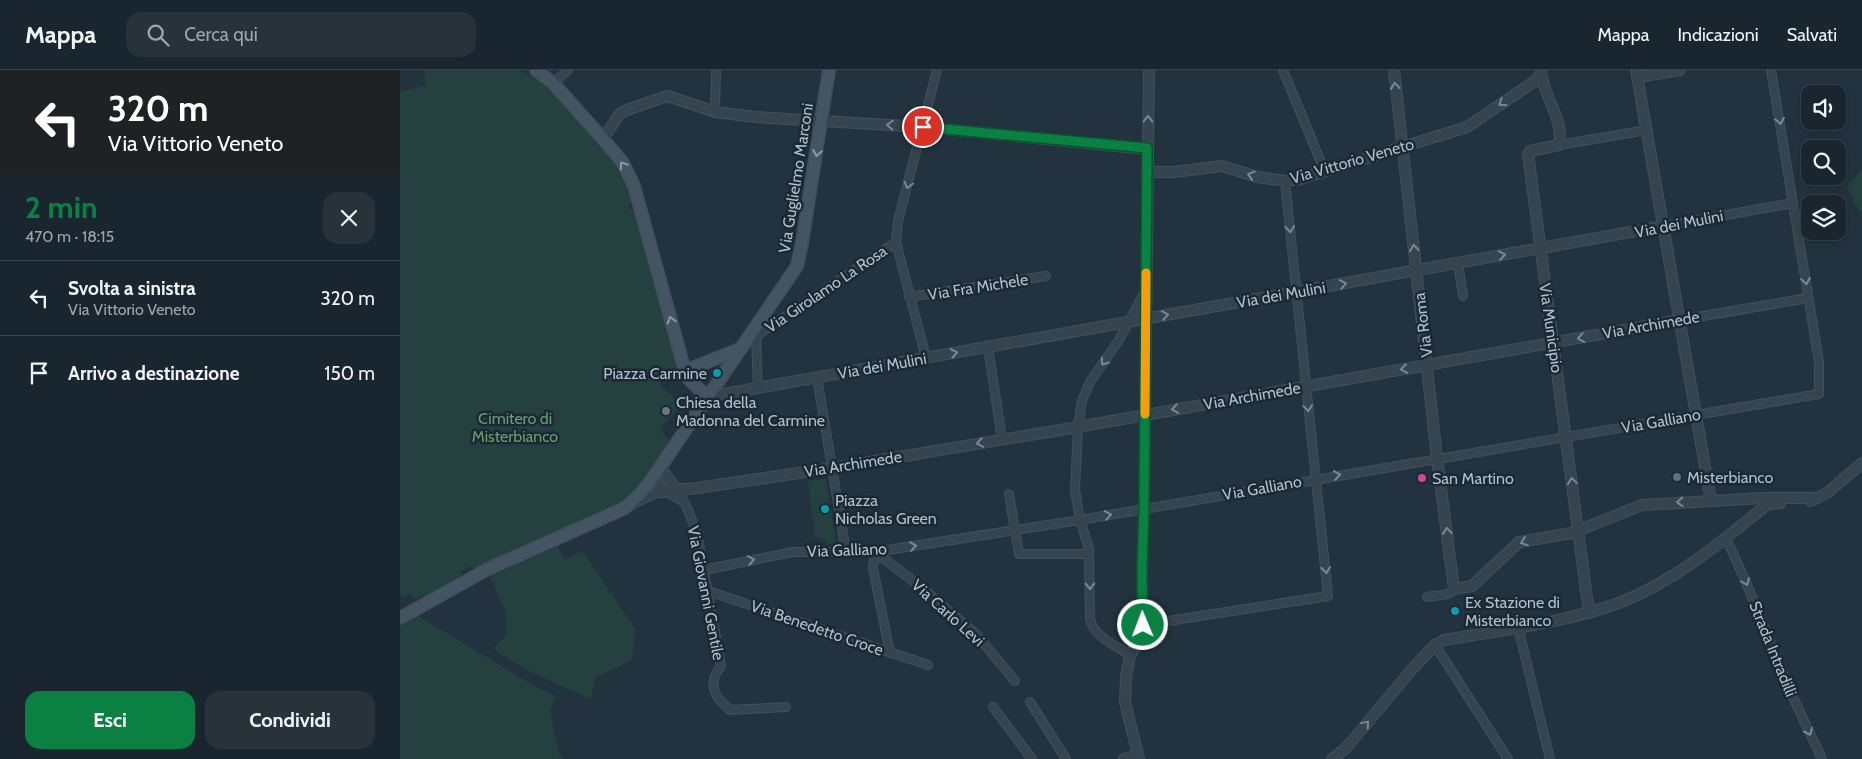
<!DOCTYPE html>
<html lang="it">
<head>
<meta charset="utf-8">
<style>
  :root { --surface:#1a262f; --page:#27323b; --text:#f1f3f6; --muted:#9fa5aa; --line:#38434b; --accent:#0b8043 }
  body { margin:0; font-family:Cabin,sans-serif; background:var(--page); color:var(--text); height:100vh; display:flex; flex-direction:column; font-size:19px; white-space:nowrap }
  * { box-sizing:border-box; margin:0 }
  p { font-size:16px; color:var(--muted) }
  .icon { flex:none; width:28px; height:28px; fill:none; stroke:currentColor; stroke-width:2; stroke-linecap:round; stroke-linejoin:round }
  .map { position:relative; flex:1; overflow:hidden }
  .panel { display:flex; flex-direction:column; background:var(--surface); width:400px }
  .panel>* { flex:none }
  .hud { background:#202124; color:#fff; overflow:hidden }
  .buttons { position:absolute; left:1401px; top:15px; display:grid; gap:10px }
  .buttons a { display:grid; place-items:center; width:45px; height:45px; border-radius:10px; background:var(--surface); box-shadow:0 2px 12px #0003,0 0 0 1px var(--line); font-size:25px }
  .pin { position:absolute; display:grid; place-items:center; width:42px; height:42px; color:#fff; margin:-21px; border:2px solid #fff; border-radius:50%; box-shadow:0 1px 5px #0007 }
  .me { position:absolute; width:55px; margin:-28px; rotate:359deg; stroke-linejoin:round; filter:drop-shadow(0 0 4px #0008) }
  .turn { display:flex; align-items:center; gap:18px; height:105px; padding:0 25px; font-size:22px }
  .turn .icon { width:65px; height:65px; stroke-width:2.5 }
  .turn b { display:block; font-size:35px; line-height:42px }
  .round { display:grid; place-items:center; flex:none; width:52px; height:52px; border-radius:15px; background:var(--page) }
  .overview { display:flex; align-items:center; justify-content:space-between; height:85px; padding:0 25px }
  h1 { font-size:30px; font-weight:800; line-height:38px; color:var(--accent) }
  .primary-button { display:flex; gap:10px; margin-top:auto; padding:10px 25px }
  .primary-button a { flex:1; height:58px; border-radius:15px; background:var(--accent); color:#fff; font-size:20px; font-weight:800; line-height:58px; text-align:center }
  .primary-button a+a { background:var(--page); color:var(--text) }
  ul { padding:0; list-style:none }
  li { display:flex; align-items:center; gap:15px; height:75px; padding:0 25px; border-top:1px solid var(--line) }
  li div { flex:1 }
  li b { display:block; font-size:19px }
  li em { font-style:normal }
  header { display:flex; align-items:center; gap:30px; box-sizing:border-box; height:70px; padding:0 25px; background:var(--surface); border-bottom:1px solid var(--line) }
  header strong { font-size:24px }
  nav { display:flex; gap:28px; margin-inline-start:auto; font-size:18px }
  .search { width:350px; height:45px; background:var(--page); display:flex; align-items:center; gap:12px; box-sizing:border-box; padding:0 18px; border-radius:15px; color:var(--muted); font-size:19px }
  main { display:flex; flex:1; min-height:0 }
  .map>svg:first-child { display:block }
  .green { fill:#24403f }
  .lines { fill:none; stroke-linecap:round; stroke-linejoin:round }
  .minor-casing { stroke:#42505b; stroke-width:10 }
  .tertiary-casing { stroke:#42505b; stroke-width:12 }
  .secondary-casing { stroke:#42505b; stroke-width:14 }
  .minor { stroke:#36444f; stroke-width:8 }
  .tertiary { stroke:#36444f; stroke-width:10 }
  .secondary { stroke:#445462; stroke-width:11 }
  .oneway { stroke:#7a8893 }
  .oneway2 { stroke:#8c9aa6 }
  .route-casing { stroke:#07532c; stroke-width:12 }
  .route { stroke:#0b8043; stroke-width:9 }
  .slow { stroke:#f59e0b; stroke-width:9 }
  .culture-dot { fill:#0f9aa8; stroke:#1b2934; stroke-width:2 }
  .worship-dot { fill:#6b7280; stroke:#1b2934; stroke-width:2 }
  .service-dot { fill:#5c6f8a; stroke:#1b2934; stroke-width:2 }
  .hotel-dot { fill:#d1479c; stroke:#1b2934; stroke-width:2 }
  .labels { text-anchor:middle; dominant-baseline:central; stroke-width:5; stroke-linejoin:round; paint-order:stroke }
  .street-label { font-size:16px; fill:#b2bfca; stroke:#1b2934 }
  .poi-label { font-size:16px; fill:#b2bfca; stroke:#1b2934; text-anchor:start }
  .park-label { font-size:16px; fill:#689d6c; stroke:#1b2934 }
</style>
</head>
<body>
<header>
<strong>Mappa</strong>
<div class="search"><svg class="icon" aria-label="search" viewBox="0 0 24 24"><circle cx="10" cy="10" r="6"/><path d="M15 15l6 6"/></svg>Cerca qui</div>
<nav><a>Mappa</a><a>Indicazioni</a><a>Salvati</a></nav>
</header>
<main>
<section class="panel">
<div class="hud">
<div class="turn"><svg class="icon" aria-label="left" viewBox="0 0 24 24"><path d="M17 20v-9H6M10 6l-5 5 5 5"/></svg><div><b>320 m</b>Via Vittorio Veneto</div></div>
</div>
<div class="overview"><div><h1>2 min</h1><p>470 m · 18:15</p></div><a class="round"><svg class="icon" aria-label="close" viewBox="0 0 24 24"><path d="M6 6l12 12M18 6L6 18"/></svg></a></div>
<ul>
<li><svg class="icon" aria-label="left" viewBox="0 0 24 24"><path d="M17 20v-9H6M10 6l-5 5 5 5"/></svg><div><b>Svolta a sinistra</b><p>Via Vittorio Veneto</p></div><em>320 m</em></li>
<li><svg class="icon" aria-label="arrive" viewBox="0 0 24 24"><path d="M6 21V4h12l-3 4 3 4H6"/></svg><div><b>Arrivo a destinazione</b></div><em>150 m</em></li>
</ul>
<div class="primary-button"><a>Esci</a><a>Condividi</a></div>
</section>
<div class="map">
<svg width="1462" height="689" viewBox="0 0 1462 689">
  <rect width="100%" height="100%" fill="#22333f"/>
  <g class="green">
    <polygon points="24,0 119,0 137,8 157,26 218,98 226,112 232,132 228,135 231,140 236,143 279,300 259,306 261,316 282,335 260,359 271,372 242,415 226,430 74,500 70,496 61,501 61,506 24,528 22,525 17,529 9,523 5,527 0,524 0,22 26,15"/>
    <polygon points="1462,100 1462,142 1456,136 1447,116"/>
    <polygon points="426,409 436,474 427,474 424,469 415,467 408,411"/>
    <polygon points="158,476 164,489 183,481 236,560 232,590 195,608 191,629 135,604 94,580 95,576 106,565 106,543 90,506"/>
    <polygon points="15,544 141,620 157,626 150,640 159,684 164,689 0,689 0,555"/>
  </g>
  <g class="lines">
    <g class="minor-casing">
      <g id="minor">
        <polyline points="883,0 925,102"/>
        <polyline points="153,13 168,0"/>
        <polyline points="315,42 316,0"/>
        <polyline points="1159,75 1247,60"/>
        <polyline points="1264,156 1393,133"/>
        <polyline points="1058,193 1063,226"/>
        <polyline points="509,227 646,206"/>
        <polyline points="1280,250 1408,228"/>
        <polyline points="353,266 356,266 358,318"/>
        <polyline points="356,266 496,172"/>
        <polyline points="588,277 602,369"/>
        <polyline points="526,288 496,172 498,151 537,0"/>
        <polyline points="417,307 446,482"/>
        <polyline points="252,409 268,423"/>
        <path d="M276,419l9,14 12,30 24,133c-14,18 -7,31 9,44l56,-3"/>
        <polyline points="609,424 619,484 689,484"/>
        <polyline points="233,434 257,423 268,423 282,431"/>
        <polyline points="1326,468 1345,510 1390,621 1422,689"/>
        <polyline points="304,500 393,482 475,482 680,450 1419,324 1419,292 1371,0"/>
        <polyline points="308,521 528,595"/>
        <polyline points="1027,527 1048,524 1054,519"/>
        <polyline points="743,555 928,526 885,111"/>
        <polyline points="1118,557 1150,689"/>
        <polyline points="1035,575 1108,689"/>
        <polyline points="490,583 473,498 475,482 521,517 576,564 615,611"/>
        <path d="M730,585c-15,-10 -36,-18 -40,-36l-1,-70 -9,-29 -5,-30 3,-63 4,-26 8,-19 29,-42 27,-50"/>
        <polyline points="630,632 666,689"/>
        <polyline points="593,637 632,689"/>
      </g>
    </g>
    <g class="tertiary-casing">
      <g id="tertiary">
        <polyline points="994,0 1037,388 1054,519 1072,516 1119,472 1172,463 1242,435 1363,428 1417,428"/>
        <path d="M1141,0c2,28 23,46 18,75l-29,6 -2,3 61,459"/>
        <polyline points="1236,0 1311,431"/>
        <polyline points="1238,7 1280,0"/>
        <polyline points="203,69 219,45 224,41 267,26 315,42 355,47 523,57 747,79"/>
        <polyline points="747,102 774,102 822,96 858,107 885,111 900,109 1067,57 1135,11 1141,4"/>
        <polyline points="307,327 1264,156"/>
        <polyline points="261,398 276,419 290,419 433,398 678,357 1280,250"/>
        <polyline points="1411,431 1427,423 1462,393"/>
        <polyline points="724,689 737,685"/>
        <polyline points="739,689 725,632 726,607 730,585 739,573 743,555 742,502 744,439 749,0"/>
        <path d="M932,689l14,-11 68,-81 21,-22 9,-5c58,-10 120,-17 175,-37 57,-22 103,-62 149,-99l12,-1"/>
      </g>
    </g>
    <g class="secondary-casing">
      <g id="secondary">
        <polyline points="136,0 153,13 203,69 223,93 234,116 285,301 288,308 307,327"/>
        <polyline points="285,301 342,278"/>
        <polyline points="0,548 88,499 225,438 241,423 252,409 397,196 402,173 429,0"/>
      </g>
    </g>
    <use href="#minor" class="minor"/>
    <use href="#tertiary" class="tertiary"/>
    <use href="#secondary" class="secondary"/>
  </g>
  <defs><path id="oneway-chevron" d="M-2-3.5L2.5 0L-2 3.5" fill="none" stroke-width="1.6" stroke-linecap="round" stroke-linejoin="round" transform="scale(1.25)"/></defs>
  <g class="oneway">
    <use href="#oneway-chevron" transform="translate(995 16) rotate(-96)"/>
    <use href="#oneway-chevron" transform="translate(1102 33) rotate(146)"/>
    <use href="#oneway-chevron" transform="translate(748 49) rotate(-89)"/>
    <use href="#oneway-chevron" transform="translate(1380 51) rotate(80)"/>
    <use href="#oneway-chevron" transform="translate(490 55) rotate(-177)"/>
    <use href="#oneway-chevron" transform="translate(851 105) rotate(-163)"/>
    <use href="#oneway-chevron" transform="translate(508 115) rotate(105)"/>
    <use href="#oneway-chevron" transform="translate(890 159) rotate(84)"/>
    <use href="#oneway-chevron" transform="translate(1014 178) rotate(-97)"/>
    <use href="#oneway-chevron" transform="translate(1102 185) rotate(-10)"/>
    <use href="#oneway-chevron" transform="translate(1406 211) rotate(81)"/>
    <use href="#oneway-chevron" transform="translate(943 214) rotate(-11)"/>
    <use href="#oneway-chevron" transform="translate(765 245) rotate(-10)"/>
    <use href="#oneway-chevron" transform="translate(1181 268) rotate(170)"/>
    <use href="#oneway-chevron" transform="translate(554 283) rotate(-10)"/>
    <use href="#oneway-chevron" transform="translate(704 292) rotate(125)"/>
    <use href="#oneway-chevron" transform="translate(1004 299) rotate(170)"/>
    <use href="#oneway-chevron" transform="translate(908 338) rotate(84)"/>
    <use href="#oneway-chevron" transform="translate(775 339) rotate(170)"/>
    <use href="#oneway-chevron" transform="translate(580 373) rotate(170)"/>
    <use href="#oneway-chevron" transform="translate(937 405) rotate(-10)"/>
    <use href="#oneway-chevron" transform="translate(1172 411) rotate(-98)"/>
    <use href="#oneway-chevron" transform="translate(1280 432) rotate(177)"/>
    <use href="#oneway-chevron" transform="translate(708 445) rotate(-10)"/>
    <use href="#oneway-chevron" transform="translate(1047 461) rotate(-97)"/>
    <use href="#oneway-chevron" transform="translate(1124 472) rotate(161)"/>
    <use href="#oneway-chevron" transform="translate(513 476) rotate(-9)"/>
    <use href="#oneway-chevron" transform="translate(351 490) rotate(-11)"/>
    <use href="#oneway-chevron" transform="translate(926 500) rotate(84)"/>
    <use href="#oneway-chevron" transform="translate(1346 512) rotate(67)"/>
    <use href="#oneway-chevron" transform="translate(690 516) rotate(89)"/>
    <use href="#oneway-chevron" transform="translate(966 654) rotate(-50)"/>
    <use href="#oneway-chevron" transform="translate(1409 662) rotate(66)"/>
  </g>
  <g class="oneway2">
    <use href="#oneway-chevron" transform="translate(417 83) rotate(99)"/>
    <use href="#oneway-chevron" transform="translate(223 95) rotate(-123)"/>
    <use href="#oneway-chevron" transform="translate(271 250) rotate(-106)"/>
  </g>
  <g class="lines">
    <g class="route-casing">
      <polyline id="route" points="523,57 747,78 744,439 742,502 743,555"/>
    </g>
    <use href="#route" class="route"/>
    <polyline class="slow" points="745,344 746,203"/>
  </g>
  <g class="culture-dot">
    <circle cx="317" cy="303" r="5"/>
    <circle cx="425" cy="439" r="5"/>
    <circle cx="1055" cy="541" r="5"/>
  </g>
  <circle class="worship-dot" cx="266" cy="341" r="5"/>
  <circle class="service-dot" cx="1277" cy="407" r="5"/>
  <circle class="hotel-dot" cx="1022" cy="408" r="5"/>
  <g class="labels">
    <g class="street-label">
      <text transform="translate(952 91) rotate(-16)">Via Vittorio Veneto</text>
      <text transform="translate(396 108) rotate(-81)">Via Guglielmo Marconi</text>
      <text transform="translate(1279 154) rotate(-11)">Via dei Mulini</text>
      <text transform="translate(578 217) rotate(-9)">Via Fra Michele</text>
      <text transform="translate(426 219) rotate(-34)">Via Girolamo La Rosa</text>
      <text transform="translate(881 225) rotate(-10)">Via dei Mulini</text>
      <text transform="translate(1023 255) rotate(-97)">Via Roma</text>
      <text transform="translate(1251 255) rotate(-10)">Via Archimede</text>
      <text transform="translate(1151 258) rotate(82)">Via Municipio</text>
      <text transform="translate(482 296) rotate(-10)">Via dei Mulini</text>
      <text transform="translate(852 326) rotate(-10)">Via Archimede</text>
      <text transform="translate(1261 351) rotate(-10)">Via Galliano</text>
      <text transform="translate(453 394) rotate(-9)">Via Archimede</text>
      <text transform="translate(862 418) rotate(-10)">Via Galliano</text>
      <text transform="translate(447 480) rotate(-2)">Via Galliano</text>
      <text transform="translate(306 523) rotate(79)">Via Giovanni Gentile</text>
      <text transform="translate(548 543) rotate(42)">Via Carlo Levi</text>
      <text transform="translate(417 558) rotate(19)">Via Benedetto Croce</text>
      <text transform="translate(1373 579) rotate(68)">Strada Intradilli</text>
    </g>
    <g class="poi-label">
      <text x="307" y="303" text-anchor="end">Piazza Carmine</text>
      <text x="276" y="332">Chiesa della<tspan x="276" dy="18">Madonna del Carmine</tspan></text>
      <text x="1287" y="407">Misterbianco</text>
      <text x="1032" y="408">San Martino</text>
      <text x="435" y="430">Piazza<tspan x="435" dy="18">Nicholas Green</tspan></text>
      <text x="1065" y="532">Ex Stazione di<tspan x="1065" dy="18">Misterbianco</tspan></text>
    </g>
    <g class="park-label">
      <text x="115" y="348">Cimitero di<tspan x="115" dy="18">Misterbianco</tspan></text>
    </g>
  </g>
</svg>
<div class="buttons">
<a><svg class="icon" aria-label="sound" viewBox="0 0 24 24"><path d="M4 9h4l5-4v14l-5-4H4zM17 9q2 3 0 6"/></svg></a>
<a><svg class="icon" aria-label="search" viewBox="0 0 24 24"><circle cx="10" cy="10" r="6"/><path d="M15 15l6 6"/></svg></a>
<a><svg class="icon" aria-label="layers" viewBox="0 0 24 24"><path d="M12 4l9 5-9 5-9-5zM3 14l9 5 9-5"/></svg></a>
</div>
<div class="pin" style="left:523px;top:57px;background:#d93025"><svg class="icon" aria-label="arrive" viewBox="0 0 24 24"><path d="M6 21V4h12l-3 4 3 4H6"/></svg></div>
<svg class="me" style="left:743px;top:555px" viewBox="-20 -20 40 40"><circle r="17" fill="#0b8043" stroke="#fff" stroke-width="3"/><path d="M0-11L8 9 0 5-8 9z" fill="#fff"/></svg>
</div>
</main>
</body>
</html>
